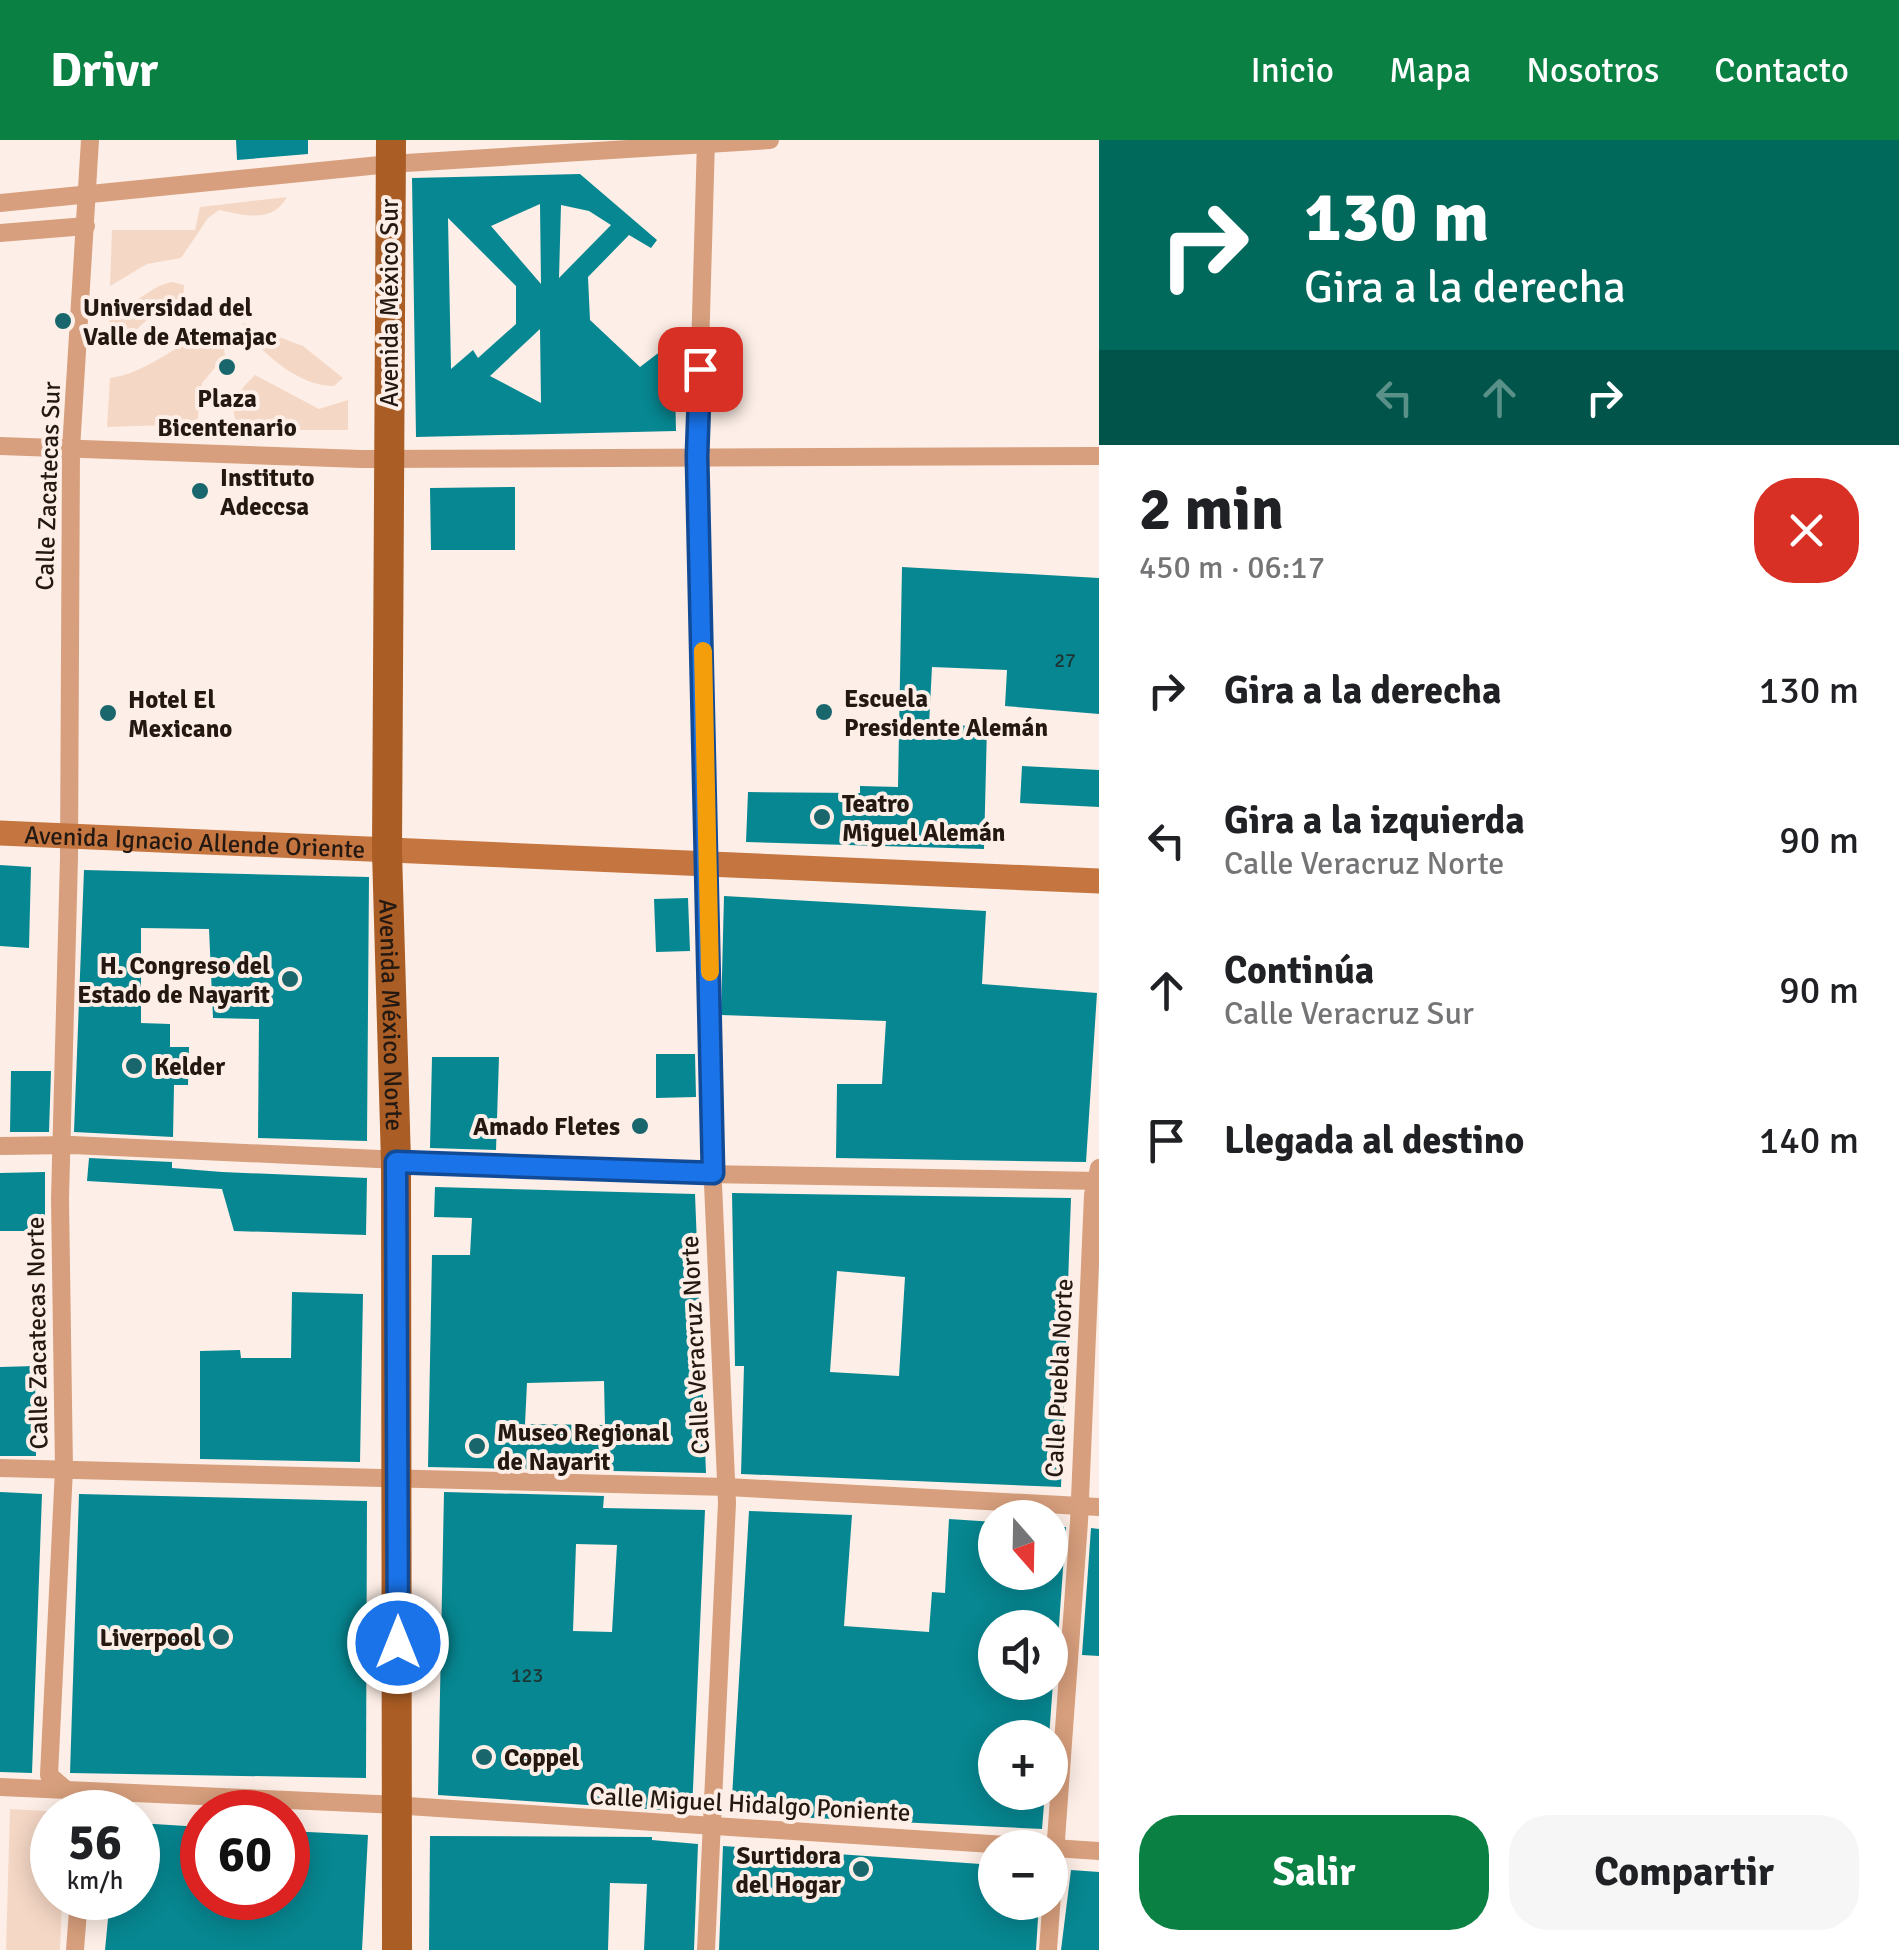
<!DOCTYPE html>
<html lang="es">
<head>
<meta charset="utf-8">
<style>
  :root { --surface:#fff; --page:#f6f6f6; --text:#202124; --muted:#757577; --accent:#0b8043 }
  body { margin:0; font-family:Signika,sans-serif; background:var(--page); color:var(--text); height:100vh; display:flex; flex-direction:column; font-size:38px; white-space:nowrap }
  * { box-sizing:border-box; margin:0 }
  p { font-size:32px; color:var(--muted) }
  .icon { flex:none; width:55px; height:55px; fill:none; stroke:currentColor; stroke-width:2; stroke-linecap:round; stroke-linejoin:round }
  .map { position:relative; flex:1; overflow:hidden }
  .details { display:flex; flex-direction:column; background:var(--surface); width:800px }
  .details>* { flex:none }
  .hud { background:#00695c; color:#fff; overflow:hidden }
  .needle { width:65px; rotate:160deg }
  .buttons { position:absolute; left:978px; top:1360px; display:grid; gap:20px }
  .buttons a { display:grid; place-items:center; width:90px; height:90px; border-radius:50%; background:var(--surface); box-shadow:0 5px 25px #0003; font-size:50px }
  .speed { position:absolute; left:30px; top:1650px; display:flex; gap:20px; font-size:50px; font-weight:700; text-align:center }
  .speed>* { display:grid; place-content:center; width:130px; height:130px; border-radius:50%; background:var(--surface); box-shadow:0 5px 25px #0003; line-height:1 }
  .speed small { font-size:25px; font-weight:400 }
  .speed .limit { border:15px solid #d22; background:#fff; color:#111 }
  .pin { position:absolute; display:grid; place-items:center; width:85px; height:85px; color:#fff; margin:-42px; border-radius:20px; box-shadow:0 5px 15px #0006 }
  .me { position:absolute; width:110px; margin:-55px; rotate:0deg; stroke-linejoin:round; filter:drop-shadow(0 0 8px #0008) }
  .turn { display:flex; align-items:center; gap:35px; height:210px; padding:0 40px; font-size:45px }
  .turn .icon { width:130px; height:130px; stroke-width:2.5 }
  .turn b { display:block; font-size:70px; line-height:85px }
  .lanes { display:flex; align-items:center; height:95px; padding:0 40px; background:#0003; justify-content:center; gap:50px; direction:ltr }
  .lanes .off { opacity:.35 }
  .round { display:grid; place-items:center; flex:none; width:105px; height:105px; border-radius:40px; background:var(--page) }
  .summary { display:flex; align-items:center; justify-content:space-between; height:170px; padding:0 40px }
  h1 { font-size:60px; font-weight:700; line-height:75px }
  .button { display:flex; gap:20px; margin-top:auto; padding:20px 40px }
  .button a { flex:1; height:115px; border-radius:40px; background:var(--accent); color:#fff; font-size:40px; font-weight:700; line-height:115px; text-align:center }
  .button a+a { background:var(--page); color:var(--text) }
  ul { padding:0; list-style:none }
  li { display:flex; align-items:center; gap:30px; height:150px; padding:0 40px }
  li div { flex:1 }
  li b { display:block; font-size:38px }
  li em { font-style:normal }
  header { display:flex; align-items:center; gap:60px; box-sizing:border-box; height:140px; padding:0 50px; background:var(--accent); color:#fff }
  header strong { font-size:48px }
  nav { display:flex; gap:55px; margin-inline-start:auto; font-size:35px }
  main { display:flex; flex:1; min-height:0 }
  .map>svg:first-child { display:block }
  .green { fill:#f5d7c5 }
  .building { fill:#078791; fill-rule:evenodd }
  .lines { fill:none; stroke-linecap:round; stroke-linejoin:round }
  .street { stroke:#d79f7d; stroke-width:18 }
  .secondary { stroke:#c5753f; stroke-width:25 }
  .primary { stroke:#aa5d24; stroke-width:30 }
  .route-casing { stroke:#114b97; stroke-width:25 }
  .route { stroke:#1a73e8; stroke-width:18 }
  .slow { stroke:#f59e0b; stroke-width:18 }
  .poi-dot { fill:#19666d; stroke:#fdefe7; stroke-width:4 }
  .labels { text-anchor:middle; dominant-baseline:central; stroke-width:8; stroke-linejoin:round; paint-order:stroke }
  .number-label { font-size:20px; fill:#1d3432 }
  .street-label { font-size:25px; fill:#241912; stroke:#fdefe7 }
  .poi-label { font-size:25px; font-weight:bold; fill:#241912; stroke:#fdefe7; text-anchor:start }
</style>
</head>
<body>
<header>
<strong>Drivr</strong>
<nav><a>Inicio</a><a>Mapa</a><a>Nosotros</a><a>Contacto</a></nav>
</header>
<main>
<div class="map">
<svg width="1099" height="1810" viewBox="0 0 1099 1810">
  <rect width="100%" height="100%" fill="#fdefe7"/>
  <g class="green">
    <path d="M287,57c-15,27 -43,18 -68,13l-11,8 -27,40 -34,6 -37,22 2,-56h83l5,-23z"/>
    <path d="M172,142l12,3 -1,15c-34,5 -44,38 -73,46l-1,-38c25,2 39,-22 63,-26z"/>
    <path d="M242,183l61,23 40,32 -9,8c-34,1 -76,-34 -92,-63z"/>
    <path d="M216,189l6,4 3,23 -23,27 -5,41 -90,3 3,-49c39,-5 67,-36 106,-49z"/>
    <path d="M255,235l64,34 29,-9v30h-108c-14,-22 -2,-39 15,-55z"/>
    <polygon points="10,1669 63,1672 52,1672 52,1758 62,1758 60,1810 6,1810"/>
  </g>
  <g class="building">
    <polygon points="236,0 308,0 308,14 237,20"/>
    <path d="M580,34l77,66 -6,8 -22,-13 -41,42 2,43 50,47 34,-26 2,90 -260,6 -4,-259zM540,64l1,80 -50,-58zM561,65l28,6 22,14 -52,53zM448,78l68,68v38l-38,34 -5,-8 -22,19zM540,189l1,74 -51,-27z"/>
    <polygon points="515,347 515,410 431,410 430,348"/>
    <polygon points="902,427 1099,438 1099,574 1005,566 1007,530 932,527 929,585 987,586 984,709 746,702 748,652 860,653 860,646 898,647"/>
    <polygon points="1022,626 1099,630 1099,667 1020,663"/>
    <polygon points="0,725 31,727 29,808 0,806"/>
    <polygon points="84,730 369,737 367,1001 258,998 259,879 213,878 209,789 141,788 141,883 170,884 170,907 189,907 188,945 174,945 173,997 74,992"/>
    <polygon points="724,756 986,771 982,844 1097,853 1086,1022 836,1018 837,944 882,944 886,881 721,875"/>
    <polygon points="688,758 690,811 656,812 654,759"/>
    <polygon points="656,914 695,914 696,957 656,958"/>
    <polygon points="432,917 499,917 496,1010 430,1008"/>
    <polygon points="11,931 51,931 49,992 10,992"/>
    <polygon points="89,1018 172,1022 172,1028 222,1032 367,1038 366,1095 234,1091 222,1049 87,1041"/>
    <polygon points="45,1032 45,1091 0,1091 0,1033"/>
    <path d="M435,1047l260,7 11,279 -278,-6 4,-212h38l2,-37 -38,-1zM604,1241l1,44 -80,-1 2,-41z"/>
    <path d="M732,1053l339,5 -10,289 -320,-13 3,-108h-9zM837,1131l68,6 -6,99 -69,-4z"/>
    <polygon points="292,1152 363,1154 360,1322 200,1319 200,1211 240,1210 241,1218 291,1218"/>
    <polygon points="35,1226 36,1316 0,1316 0,1227"/>
    <polygon points="0,1352 42,1354 32,1633 0,1632"/>
    <path d="M444,1352l160,4 -1,12 102,2 -13,302 -254,-17zM576,1404l41,1 -5,87 -39,-1z"/>
    <polygon points="79,1354 367,1361 366,1638 70,1633"/>
    <polygon points="749,1371 852,1375 844,1486 929,1492 932,1452 945,1453 949,1379 995,1382 995,1432 1050,1432 1050,1387 1066,1387 1057,1513 1050,1513 1050,1488 995,1488 995,1542 1053,1542 1049,1598 995,1598 995,1652 1045,1652 1042,1689 731,1674"/>
    <polygon points="1091,1388 1099,1389 1099,1516 1082,1515"/>
    <polygon points="138,1683 202,1687 202,1758 288,1758 288,1691 368,1695 362,1810 105,1810 110,1758 138,1758"/>
    <polygon points="430,1696 652,1697 652,1700 698,1704 694,1810 644,1810 647,1744 610,1743 608,1810 429,1810"/>
    <polygon points="723,1706 995,1725 995,1762 1039,1762 1036,1810 719,1810"/>
    <polygon points="1071,1730 1099,1732 1099,1810 1061,1810"/>
  </g>
  <g class="lines">
    <g class="street">
      <polyline points="706,0 697,316 712,1021 727,1363 706,1810"/>
      <polyline points="0,63 390,24 770,0"/>
      <polyline points="0,93 86,86"/>
      <polyline points="0,306 361,319 1099,316"/>
      <polyline points="0,1006 72,1005 703,1034 1099,1041"/>
      <polyline points="0,1328 727,1347 1099,1367"/>
      <polyline points="0,1647 377,1664 1099,1711"/>
      <polyline points="87,1672 87,1668 49,1635 64,1329 60,1059 69,718 71,309 90,0"/>
      <polyline points="75,1810 79,1758"/>
      <polyline points="1048,1810 1079,1382 1093,1055 1099,1028"/>
    </g>
    <path class="secondary" id="s1" d="M0,693l1099,48"/>
    <path class="primary" id="s2" d="M391,0l-4,712 9,310 1,788"/>
  </g>
  <g class="lines">
    <g class="route-casing">
      <polyline id="route" points="398,1503 396,1022 713,1033 697,316 700,229"/>
    </g>
    <use href="#route" class="route"/>
    <polyline class="slow" points="703,511 710,832"/>
  </g>
  <g class="poi-dot">
    <circle cx="63" cy="181" r="10"/>
    <circle cx="227" cy="227" r="10"/>
    <circle cx="200" cy="351" r="10"/>
    <circle cx="824" cy="572" r="10"/>
    <circle cx="108" cy="573" r="10"/>
    <circle cx="822" cy="677" r="10"/>
    <circle cx="290" cy="839" r="10"/>
    <circle cx="134" cy="926" r="10"/>
    <circle cx="640" cy="986" r="10"/>
    <circle cx="477" cy="1306" r="10"/>
    <circle cx="221" cy="1497" r="10"/>
    <circle cx="484" cy="1617" r="10"/>
    <circle cx="861" cy="1729" r="10"/>
  </g>
  <g class="labels">
    <g class="number-label">
      <text x="1065" y="520">27</text>
      <text x="527" y="1535">123</text>
    </g>
    <g class="street-label">
      <text transform="translate(389 163) rotate(-90)">Avenida México Sur</text>
      <text transform="translate(48 346) rotate(-88)">Calle Zacatecas Sur</text>
      <text stroke="none"><textPath href="#s1" startOffset="195">Avenida Ignacio Allende Oriente</textPath></text>
      <text stroke="none"><textPath href="#s2" startOffset="875">Avenida México Norte</textPath></text>
      <text transform="translate(37 1193) rotate(-91)">Calle Zacatecas Norte</text>
      <text transform="translate(695 1205) rotate(-93)">Calle Veracruz Norte</text>
      <text transform="translate(1059 1238) rotate(-87)">Calle Puebla Norte</text>
      <text transform="translate(750 1664) rotate(3)">Calle Miguel Hidalgo Poniente</text>
    </g>
    <g class="poi-label">
      <text x="83" y="167">Universidad del<tspan x="83" dy="29">Valle de Atemajac</tspan></text>
      <text x="227" y="258" text-anchor="middle">Plaza<tspan x="227" dy="29">Bicentenario</tspan></text>
      <text x="220" y="337">Instituto<tspan x="220" dy="29">Adeccsa</tspan></text>
      <text x="844" y="558">Escuela<tspan x="844" dy="29">Presidente Alemán</tspan></text>
      <text x="128" y="559">Hotel El<tspan x="128" dy="29">Mexicano</tspan></text>
      <text x="842" y="663">Teatro<tspan x="842" dy="29">Miguel Alemán</tspan></text>
      <text x="270" y="825" text-anchor="end">H. Congreso del<tspan x="270" dy="29">Estado de Nayarit</tspan></text>
      <text x="154" y="926">Kelder</text>
      <text x="620" y="986" text-anchor="end">Amado Fletes</text>
      <text x="497" y="1292">Museo Regional<tspan x="497" dy="29">de Nayarit</tspan></text>
      <text x="201" y="1497" text-anchor="end">Liverpool</text>
      <text x="504" y="1617">Coppel</text>
      <text x="841" y="1715" text-anchor="end">Surtidora<tspan x="841" dy="29">del Hogar</tspan></text>
    </g>
  </g>
</svg>
<div class="buttons">
<a><svg class="needle" viewBox="-14 -14 28 28"><path d="M0-13l5 13h-10z" fill="#e53935"/><path d="M0 13l5-13h-10z" fill="#757577"/></svg></a>
<a><svg class="icon" aria-label="sound" viewBox="0 0 24 24"><path d="M4 9h4l5-4v14l-5-4H4zM17 9q2 3 0 6"/></svg></a>
<a>+</a>
<a>−</a>
</div>
<div class="speed"><div>56<small>km/h</small></div><div class="limit">60</div></div>
<div class="pin" style="left:700px;top:229px;background:#d93025"><svg class="icon" aria-label="arrive" viewBox="0 0 24 24"><path d="M6 21V4h12l-3 4 3 4H6"/></svg></div>
<svg class="me" style="left:398px;top:1503px" viewBox="-20 -20 40 40"><circle r="17" fill="#1a73e8" stroke="#fff" stroke-width="3"/><path d="M0-11L8 9 0 5-8 9z" fill="#fff"/></svg>
</div>
<section class="details">
<div class="hud">
<div class="turn"><svg class="icon" aria-label="right" viewBox="0 0 24 24"><path d="M7 20v-9h11M14 6l5 5-5 5"/></svg><div><b>130 m</b>Gira a la derecha</div></div>
<div class="lanes"><svg class="icon off" aria-label="left" viewBox="0 0 24 24"><path d="M17 20v-9H6M10 6l-5 5 5 5"/></svg><svg class="icon off" aria-label="ahead" viewBox="0 0 24 24"><path d="M12 20V5M6 11l6-6 6 6"/></svg><svg class="icon" aria-label="right" viewBox="0 0 24 24"><path d="M7 20v-9h11M14 6l5 5-5 5"/></svg></div>
</div>
<div class="summary"><div><h1>2 min</h1><p>450 m · 06:17</p></div><a class="round" style="background:#d93025;color:#fff"><svg class="icon" aria-label="close" viewBox="0 0 24 24"><path d="M6 6l12 12M18 6L6 18"/></svg></a></div>
<ul>
<li><svg class="icon" aria-label="right" viewBox="0 0 24 24"><path d="M7 20v-9h11M14 6l5 5-5 5"/></svg><div><b>Gira a la derecha</b></div><em>130 m</em></li>
<li><svg class="icon" aria-label="left" viewBox="0 0 24 24"><path d="M17 20v-9H6M10 6l-5 5 5 5"/></svg><div><b>Gira a la izquierda</b><p>Calle Veracruz Norte</p></div><em>90 m</em></li>
<li><svg class="icon" aria-label="ahead" viewBox="0 0 24 24"><path d="M12 20V5M6 11l6-6 6 6"/></svg><div><b>Continúa</b><p>Calle Veracruz Sur</p></div><em>90 m</em></li>
<li><svg class="icon" aria-label="arrive" viewBox="0 0 24 24"><path d="M6 21V4h12l-3 4 3 4H6"/></svg><div><b>Llegada al destino</b></div><em>140 m</em></li>
</ul>
<div class="button"><a>Salir</a><a>Compartir</a></div>
</section>
</main>
</body>
</html>
